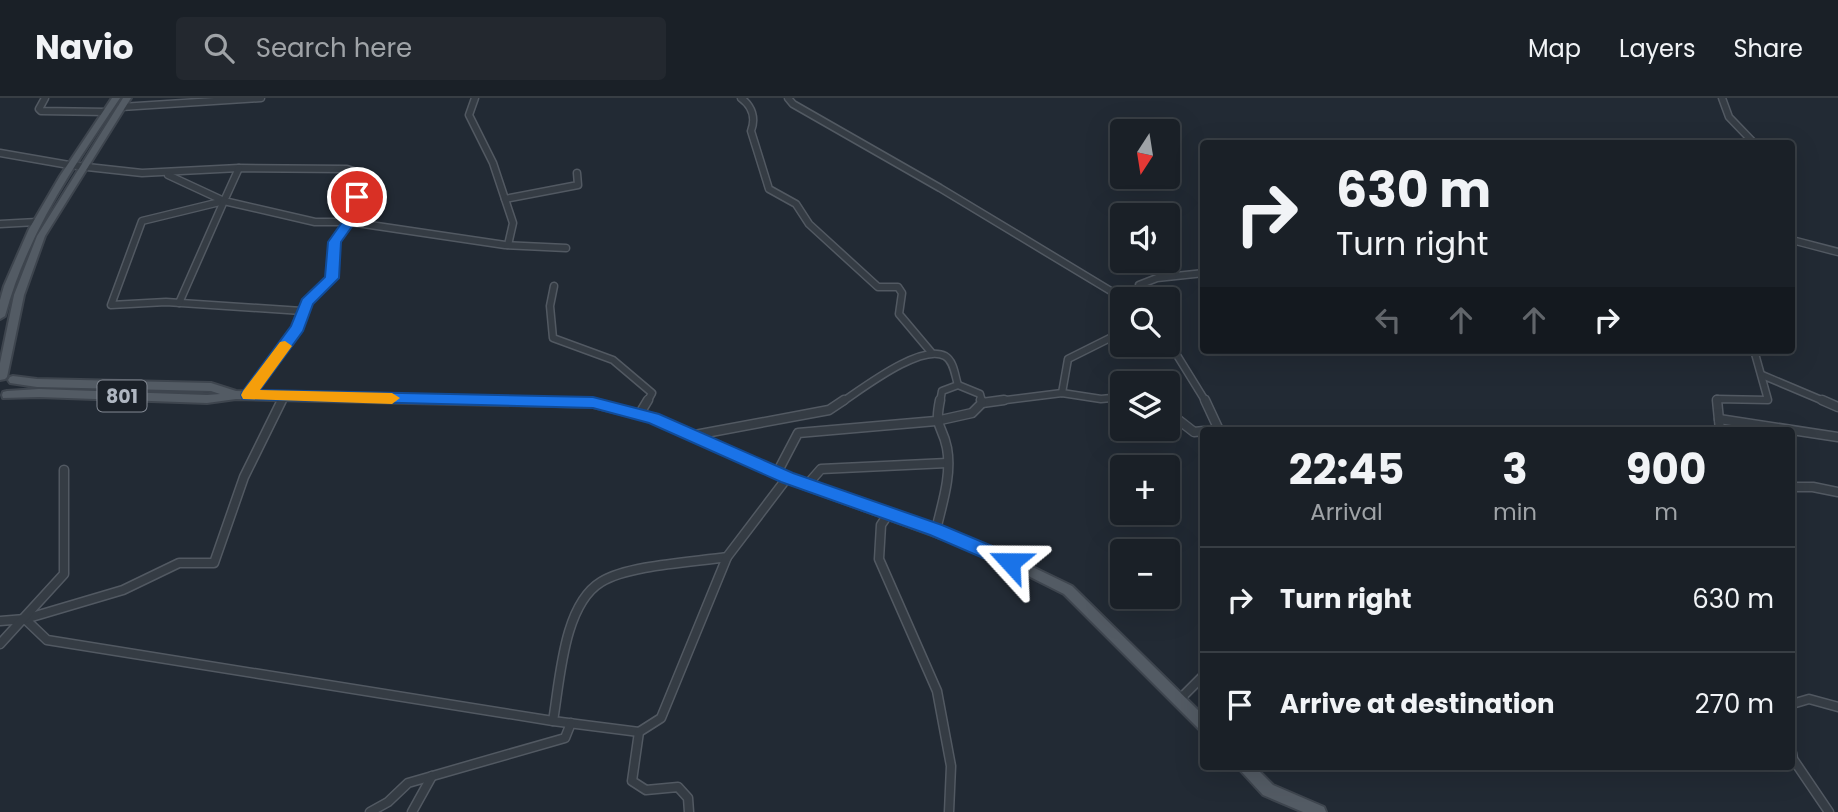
<!DOCTYPE html>
<html lang="en">
<head>
<meta charset="utf-8">
<style>
  :root { --surface:#1a2027; --page:#23282f; --text:#f1f3f6; --muted:#9fa3a7; --line:#383e44 }
  body { margin:0; font-family:Poppins,sans-serif; background:var(--page); color:var(--text); height:100vh; display:flex; flex-direction:column; font-size:26px; white-space:nowrap }
  * { box-sizing:border-box; margin:0 }
  p { font-size:23px; color:var(--muted) }
  .icon { flex:none; width:38px; height:38px; fill:none; stroke:currentColor; stroke-width:2; stroke-linecap:round; stroke-linejoin:round }
  .map { position:relative; flex:1; overflow:hidden }
  .drawer { position:absolute; left:1200px; top:329px; width:595px; height:343px; display:flex; flex-direction:column; background:var(--surface); border-radius:7px; box-shadow:0 7px 28px #0002,0 0 0 2px var(--line) }
  .drawer>* { flex:none }
  .top-card { position:absolute; left:1200px; top:42px; width:595px; height:214px; border-radius:7px; box-shadow:0 7px 28px #0002,0 0 0 2px var(--line); background:#1a2027; color:var(--text); overflow:hidden }
  .needle { width:46px; rotate:192deg }
  .buttons { position:absolute; left:1110px; top:21px; display:grid; gap:14px }
  .buttons a { display:grid; place-items:center; width:70px; height:70px; border-radius:7px; background:var(--surface); box-shadow:0 7px 28px #0002,0 0 0 2px var(--line); font-size:35px }
  .pin { position:absolute; display:grid; place-items:center; width:60px; height:60px; color:#fff; margin:-30px; border:4px solid #fff; border-radius:50%; box-shadow:0 2px 7px #0007 }
  .me { position:absolute; width:77px; margin:-38px; rotate:294deg; stroke-linejoin:round; filter:drop-shadow(0 0 5px #0008) }
  .turn { display:flex; align-items:center; gap:24px; height:147px; padding:0 21px; font-size:32px }
  .turn .icon { width:91px; height:91px; stroke-width:2.5 }
  .turn b { display:block; font-size:49px; line-height:60px }
  .lanes { display:flex; align-items:center; height:66px; padding:0 21px; background:#0003; justify-content:center; gap:35px; direction:ltr }
  .lanes .off { opacity:.35 }
  .eta { display:flex; justify-content:space-evenly; align-items:center; height:119px; text-align:center }
  .eta b { font-size:42px; font-weight:700; line-height:49px }
  ul { padding:0; list-style:none }
  li { display:flex; align-items:center; gap:21px; height:105px; padding:0 21px; border-top:2px solid var(--line) }
  li div { flex:1 }
  li b { display:block; font-size:26px }
  li em { font-style:normal }
  header { display:flex; align-items:center; gap:42px; box-sizing:border-box; height:98px; padding:0 35px; background:var(--surface); border-bottom:2px solid var(--line) }
  header strong { font-size:33px }
  nav { display:flex; gap:38px; margin-inline-start:auto; font-size:24px }
  .search { width:490px; height:63px; background:var(--page); display:flex; align-items:center; gap:18px; box-sizing:border-box; padding:0 24px; border-radius:7px; color:var(--muted); font-size:26px }
  .map>svg:first-child { display:block }
  .lines { fill:none; stroke-linecap:round; stroke-linejoin:round }
  .minor-far1-casing { stroke:#525962; stroke-width:9 }
  .minor-casing { stroke:#525962; stroke-width:11 }
  .primary-casing { stroke:#3e454e; stroke-width:4 }
  .minor-far1 { stroke:#353c44; stroke-width:6 }
  .minor { stroke:#353c44; stroke-width:8 }
  .primary { fill:#535b64; fill-rule:evenodd }
  .route { fill:#1a73e8; stroke:#114b97; stroke-width:2 }
  .slow { fill:#f59e0b }
  .labels { text-anchor:middle; dominant-baseline:central; stroke-width:6; stroke-linejoin:round; paint-order:stroke }
  .shield { fill:#1b2129; stroke:#838993; stroke-width:2 }
  .shield-label { font-size:19px; font-weight:bold; fill:#afb6c1 }
</style>
</head>
<body>
<header>
<strong>Navio</strong>
<div class="search"><svg class="icon" aria-label="search" viewBox="0 0 24 24"><circle cx="10" cy="10" r="6"/><path d="M15 15l6 6"/></svg>Search here</div>
<nav><a>Map</a><a>Layers</a><a>Share</a></nav>
</header>
<div class="map">
<svg width="1838" height="714" viewBox="0 0 1838 714">
  <rect width="100%" height="100%" fill="#222a34"/>
  <g class="lines">
    <g class="minor-far1-casing">
      <g id="minor-far1">
        <polyline points="45,0 39,11 41,13 107,14"/>
        <polyline points="475,0 469,17 493,65 513,125 508,147"/>
        <path d="M741,0c11,8 15,20 10,33l18,58 27,15 13,20 69,63h20l4,6 -3,21 32,38"/>
        <polyline points="788,0 793,6 940,90 1124,201"/>
        <polyline points="1722,0 1729,19 1755,46"/>
        <polyline points="121,9 261,0"/>
        <polyline points="0,55 69,67 142,75 239,70 347,71 360,75 352,120 334,147 332,180 307,204 298,229 248,297"/>
        <polyline points="239,70 224,103 315,124 350,124 505,147 566,150"/>
        <polyline points="168,77 224,103"/>
        <polyline points="505,101 578,87 577,75"/>
        <polyline points="224,103 142,123 111,207 166,204 302,213"/>
        <polyline points="0,126 37,124"/>
        <polyline points="1792,142 1838,154"/>
        <polyline points="554,188 550,208 553,240 613,262 652,295 647,304"/>
        <polyline points="1140,201 1139,187 1157,180 1204,175"/>
        <polyline points="179,205 224,103"/>
        <polyline points="1167,241 1206,304"/>
        <polyline points="1762,277 1826,304"/>
        <polyline points="958,287 980,296 982,304"/>
        <polyline points="1062,295 1068,261 1122,234"/>
        <polyline points="281,304 284,298"/>
        <path d="M842,304c20,-13 79,-59 103,-46 9,5 10,20 13,29l-16,6 -2,11"/>
        <polyline points="990,304 1062,295 1101,301 1122,299"/>
        <polyline points="1717,304 1717,301 1768,302 1754,252"/>
      </g>
    </g>
    <g class="minor-casing">
      <g id="minor">
        <polyline points="1205,302 1219,332"/>
        <polyline points="1717,302 1720,332"/>
        <polyline points="1822,302 1838,309"/>
        <polyline points="982,305 1004,302"/>
        <polyline points="1167,313 1194,334 1204,333"/>
        <polyline points="639,317 648,302"/>
        <polyline points="1719,321 1838,339"/>
        <polyline points="695,337 829,312 844,302"/>
        <polyline points="777,375 798,335 936,323 972,315 982,305 981,302"/>
        <polyline points="807,387 821,371 947,365"/>
        <polyline points="1792,389 1813,389 1838,394"/>
        <polyline points="889,415 881,427 879,461 937,593 951,668 949,714"/>
        <path d="M936,432c6,-26 16,-55 11,-82 -5,-25 -13,-18 -7,-48"/>
        <polyline points="25,521 47,542 553,623"/>
        <polyline points="0,523 25,521 123,492 179,465 214,465 244,379 282,302"/>
        <polyline points="0,546 64,476 64,372"/>
        <polyline points="1179,602 1204,577"/>
        <polyline points="1792,606 1809,601 1838,609"/>
        <path d="M639,634l-86,-11c7,-40 10,-116 48,-139 27,-17 93,-20 126,-25l60,-79"/>
        <polyline points="1792,655 1793,661 1829,714"/>
        <polyline points="370,714 388,704 408,685 565,640 571,625"/>
        <polyline points="412,714 432,678"/>
        <polyline points="689,714 688,700 678,689 646,692 632,683 639,634 661,620 727,459"/>
      </g>
    </g>
    <g class="primary-casing">
      <g id="primary">
        <path d="M112,0h8c-48,71 -92,134 -115,218l-5,3v-19l4,-14 25,-57 31,-53z"/>
        <polygon points="123,0 131,0 45,138 24,197 7,279 5,281 0,282 0,265 14,197 37,138"/>
        <polygon points="13,278 37,281 211,285 236,293 593,301 657,317 791,377 995,451 1072,488 1204,618 1204,633 1199,631 1064,496 987,457 783,383 650,323 593,309 236,301 207,305 39,299 3,300 2,297 3,294 7,293 39,291 207,297 220,296 211,293 37,289 10,285 8,282 10,279"/>
        <polygon points="1239,668 1254,668 1273,687 1324,709 1326,714 1303,714 1263,697 1240,672"/>
      </g>
    </g>
    <use href="#minor-far1" class="minor-far1"/>
    <use href="#minor" class="minor"/>
    <use href="#primary" class="primary"/>
  </g>
  <polygon class="route" points="357,95 363,99 358,120 341,144 339,180 313,206 303,233 260,292 593,299 659,316 793,375 942,427 1016,458 1019,464 1016,469 1010,471 1004,469 930,437 781,384 649,325 593,310 243,301 241,297 243,293 291,228 302,201 325,179 328,144 345,120 350,99"/>
  <polygon class="slow" points="285,243 292,248 260,292 392,295 400,300 392,306 243,301 241,297 243,293 280,244"/>
  <g class="labels">
    <rect class="shield" x="97.5" y="282.5" width="49" height="31" rx="5"/>
    <g class="shield-label">
      <text x="122" y="298">801</text>
    </g>
  </g>
</svg>
<div class="buttons">
<a><svg class="needle" viewBox="-14 -14 28 28"><path d="M0-13l5 13h-10z" fill="#e53935"/><path d="M0 13l5-13h-10z" fill="#9fa3a7"/></svg></a>
<a><svg class="icon" aria-label="sound" viewBox="0 0 24 24"><path d="M4 9h4l5-4v14l-5-4H4zM17 9q2 3 0 6"/></svg></a>
<a><svg class="icon" aria-label="search" viewBox="0 0 24 24"><circle cx="10" cy="10" r="6"/><path d="M15 15l6 6"/></svg></a>
<a><svg class="icon" aria-label="layers" viewBox="0 0 24 24"><path d="M12 4l9 5-9 5-9-5zM3 14l9 5 9-5"/></svg></a>
<a>+</a>
<a>−</a>
</div>
<div class="pin" style="left:357px;top:99px;background:#d93025"><svg class="icon" aria-label="arrive" viewBox="0 0 24 24"><path d="M6 21V4h12l-3 4 3 4H6"/></svg></div>
<svg class="me" style="left:1010px;top:464px" viewBox="-20 -20 40 40"><path d="M0-17L14 15 0 8-14 15z" fill="#1a73e8" stroke="#fff" stroke-width="4"/></svg>
<div class="top-card">
<div class="turn"><svg class="icon" aria-label="right" viewBox="0 0 24 24"><path d="M7 20v-9h11M14 6l5 5-5 5"/></svg><div><b>630 m</b>Turn right</div></div>
<div class="lanes"><svg class="icon off" aria-label="left" viewBox="0 0 24 24"><path d="M17 20v-9H6M10 6l-5 5 5 5"/></svg><svg class="icon off" aria-label="ahead" viewBox="0 0 24 24"><path d="M12 20V5M6 11l6-6 6 6"/></svg><svg class="icon off" aria-label="ahead" viewBox="0 0 24 24"><path d="M12 20V5M6 11l6-6 6 6"/></svg><svg class="icon" aria-label="right" viewBox="0 0 24 24"><path d="M7 20v-9h11M14 6l5 5-5 5"/></svg></div>
</div>
<section class="drawer">
<div class="eta">
<div><b>22:45</b><p>Arrival</p></div>
<div><b>3</b><p>min</p></div>
<div><b>900</b><p>m</p></div>
</div>
<ul>
<li><svg class="icon" aria-label="right" viewBox="0 0 24 24"><path d="M7 20v-9h11M14 6l5 5-5 5"/></svg><div><b>Turn right</b></div><em>630 m</em></li>
<li><svg class="icon" aria-label="arrive" viewBox="0 0 24 24"><path d="M6 21V4h12l-3 4 3 4H6"/></svg><div><b>Arrive at destination</b></div><em>270 m</em></li>
</ul>
</section>
</div>
</body>
</html>
